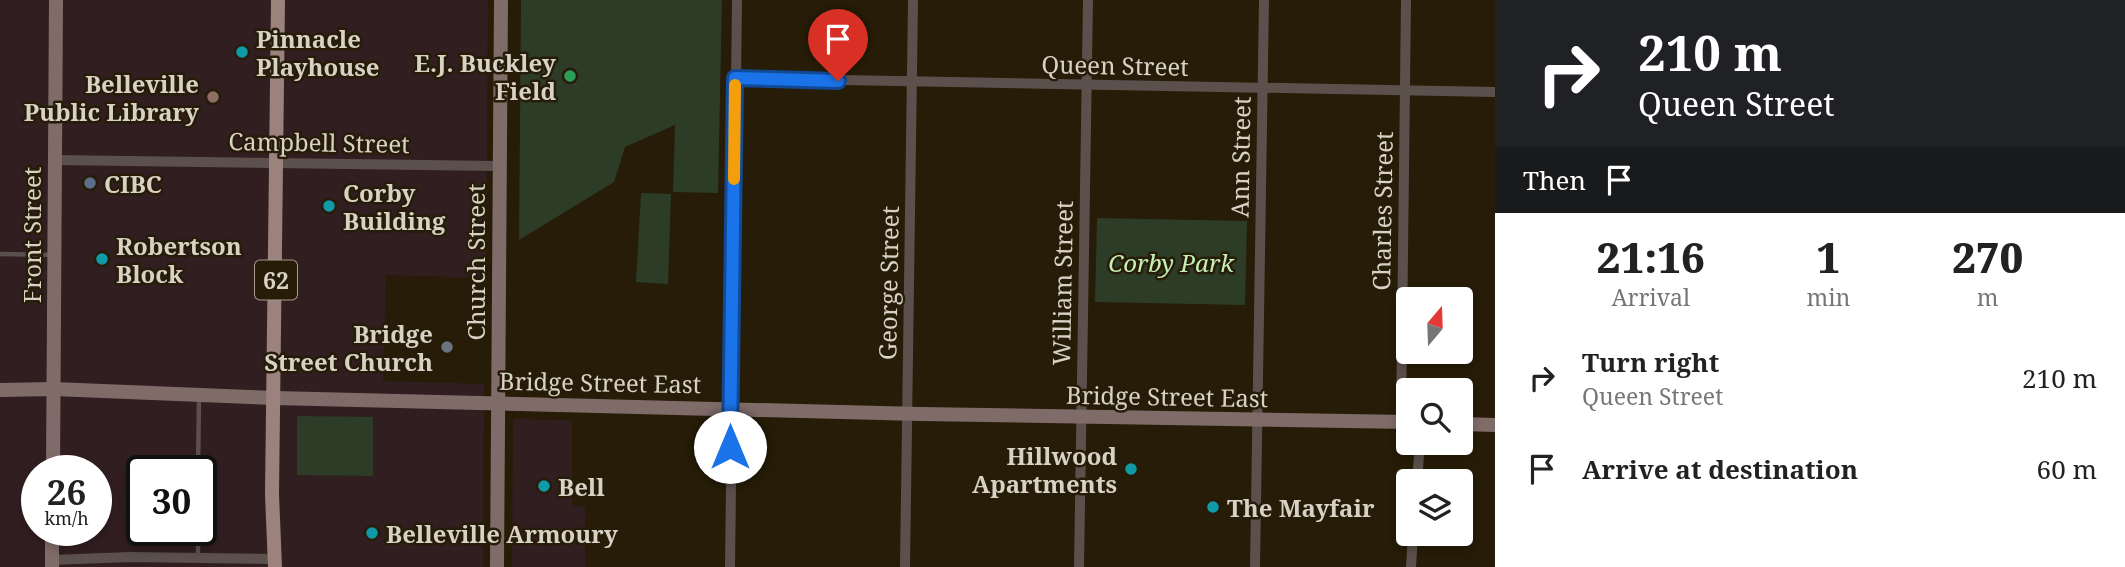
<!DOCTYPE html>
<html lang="en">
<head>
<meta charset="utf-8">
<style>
  :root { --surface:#fff; --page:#f2f2f2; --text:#222; --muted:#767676 }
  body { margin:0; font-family:"Noto Serif",serif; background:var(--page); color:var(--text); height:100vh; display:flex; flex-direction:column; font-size:26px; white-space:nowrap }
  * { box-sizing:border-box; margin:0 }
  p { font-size:23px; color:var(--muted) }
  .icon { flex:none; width:38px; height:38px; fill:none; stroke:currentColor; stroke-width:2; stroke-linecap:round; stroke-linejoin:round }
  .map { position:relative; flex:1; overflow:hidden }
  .details { display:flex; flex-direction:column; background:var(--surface); width:630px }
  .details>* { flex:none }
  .top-card { background:#202124; color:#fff; overflow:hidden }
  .needle { width:46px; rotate:19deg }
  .controls { position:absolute; left:1396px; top:287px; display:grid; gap:14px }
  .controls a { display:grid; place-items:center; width:77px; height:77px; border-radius:7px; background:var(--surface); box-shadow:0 4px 10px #0003; font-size:35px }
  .speed { position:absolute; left:21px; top:455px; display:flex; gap:14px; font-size:35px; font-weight:700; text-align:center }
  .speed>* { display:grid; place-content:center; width:91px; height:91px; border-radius:50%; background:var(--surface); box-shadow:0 4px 10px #0003; line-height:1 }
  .speed small { font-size:18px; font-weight:400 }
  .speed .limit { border:4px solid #111; border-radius:10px; background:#fff; color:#111 }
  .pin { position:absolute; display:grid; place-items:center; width:60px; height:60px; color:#fff; margin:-72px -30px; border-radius:50% 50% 50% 0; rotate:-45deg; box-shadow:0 0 7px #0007 }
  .pin .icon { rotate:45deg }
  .me { position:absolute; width:77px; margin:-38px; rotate:0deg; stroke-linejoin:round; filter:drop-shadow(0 0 5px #0008) }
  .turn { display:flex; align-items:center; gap:24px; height:147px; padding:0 28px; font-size:32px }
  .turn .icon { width:91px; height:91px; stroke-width:2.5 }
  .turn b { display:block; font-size:49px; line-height:60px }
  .then { display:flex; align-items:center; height:66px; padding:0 28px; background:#0003; gap:14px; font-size:26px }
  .eta { display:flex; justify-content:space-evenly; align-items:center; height:119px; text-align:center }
  .eta b { font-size:42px; font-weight:800; line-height:49px }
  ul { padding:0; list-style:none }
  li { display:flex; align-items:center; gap:21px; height:91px; padding:0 28px }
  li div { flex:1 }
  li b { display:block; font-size:26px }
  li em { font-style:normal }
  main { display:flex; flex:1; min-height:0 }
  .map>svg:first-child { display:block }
  .commercial { fill:#311e21; fill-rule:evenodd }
  .green { fill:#2c3c27 }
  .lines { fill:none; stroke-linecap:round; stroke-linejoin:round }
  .lane { stroke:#5c504d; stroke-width:4.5 }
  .street { stroke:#5c504d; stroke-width:10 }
  .secondary { stroke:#7f6c69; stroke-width:14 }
  .primary { stroke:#9b827d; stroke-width:14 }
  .route-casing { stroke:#114b97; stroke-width:18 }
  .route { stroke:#1a73e8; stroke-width:12 }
  .slow { stroke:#f59e0b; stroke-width:12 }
  .culture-dot { fill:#0f9aa8; stroke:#261c07; stroke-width:2.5 }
  .leisure-dot { fill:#2e9e5b; stroke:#261c07; stroke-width:2.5 }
  .education-dot { fill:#8d6e63; stroke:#261c07; stroke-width:2.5 }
  .service-dot { fill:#5c6f8a; stroke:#261c07; stroke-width:2.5 }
  .worship-dot { fill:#6b7280; stroke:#261c07; stroke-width:2.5 }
  .labels { text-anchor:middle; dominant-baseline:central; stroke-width:5; stroke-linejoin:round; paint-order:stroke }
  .shield { fill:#261c07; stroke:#a39b8c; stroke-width:2 }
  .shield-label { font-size:23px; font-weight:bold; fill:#d8d1c5 }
  .poi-label { font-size:24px; font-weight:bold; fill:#d8d1c5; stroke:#261c07; text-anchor:start }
  .street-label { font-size:24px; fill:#d8d1c5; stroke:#261c07 }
  .park-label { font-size:24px; font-style:italic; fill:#c5efb7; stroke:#261c07 }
</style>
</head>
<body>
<main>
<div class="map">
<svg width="1495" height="567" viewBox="0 0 1495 567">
  <rect width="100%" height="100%" fill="#261c07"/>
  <g class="commercial">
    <path d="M0,0h488l-2,278 -100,-3 -3,106 101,3 -1,183h-483zM37,471h59v59h-59zM142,471h59v59h-59z"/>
    <polygon points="513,419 572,420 572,506 585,507 585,567 512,567"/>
  </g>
  <g class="green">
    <polygon points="521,0 722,0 718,193 673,192 675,125 625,147 614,182 519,240"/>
    <polygon points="641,193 671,194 668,284 636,282"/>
    <polygon points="1097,218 1247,221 1245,305 1095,302"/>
    <polygon points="297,416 373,417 373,476 297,475"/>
  </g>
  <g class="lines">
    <g class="lane">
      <polyline points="0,254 53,255"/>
      <polyline points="198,471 199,399"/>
      <polyline points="198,557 198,530"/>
    </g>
    <g class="street">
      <polyline points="735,78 1495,92"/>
      <polyline points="54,160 498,166"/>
      <polyline points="1401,422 1406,0"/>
      <polyline points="1417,481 1420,443"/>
      <polyline points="52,560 130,557 274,559"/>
      <polyline points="730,567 737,0"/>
      <polyline points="905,567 913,0"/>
      <polyline points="1079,567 1088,0"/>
      <polyline points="1255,567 1264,0"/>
      <polyline points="1411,567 1413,534"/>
    </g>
    <g class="secondary">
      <polyline points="0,390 54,389 275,398 920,414 1409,422"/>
      <polyline points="1461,424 1495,425"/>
      <polyline points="53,471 56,0"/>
      <polyline points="52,567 52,530"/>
      <polyline points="497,567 501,0"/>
    </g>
    <polyline class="primary" points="275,567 272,494 278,0"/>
  </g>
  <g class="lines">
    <g class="route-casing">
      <polyline id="route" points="730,447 735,78 838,81"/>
    </g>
    <use href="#route" class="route"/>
    <polyline class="slow" points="734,179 735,85"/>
  </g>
  <g class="culture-dot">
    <circle cx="242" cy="52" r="7"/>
    <circle cx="329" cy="206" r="7"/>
    <circle cx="102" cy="259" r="7"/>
    <circle cx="1131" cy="469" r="7"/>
    <circle cx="544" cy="486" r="7"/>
    <circle cx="1213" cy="507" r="7"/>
    <circle cx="372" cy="533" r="7"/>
  </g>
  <circle class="leisure-dot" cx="570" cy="76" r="7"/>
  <circle class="education-dot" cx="213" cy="97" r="7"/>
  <circle class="service-dot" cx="90" cy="183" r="7"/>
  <circle class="worship-dot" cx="447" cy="347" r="7"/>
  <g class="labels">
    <rect class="shield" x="255" y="260.5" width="42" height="39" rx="5"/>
    <g class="shield-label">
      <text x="276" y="280">62</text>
    </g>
    <g class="poi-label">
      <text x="256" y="38">Pinnacle<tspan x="256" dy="28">Playhouse</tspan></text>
      <text x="556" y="62" text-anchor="end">E.J. Buckley<tspan x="556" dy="28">Field</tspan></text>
      <text x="199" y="83" text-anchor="end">Belleville<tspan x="199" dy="28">Public Library</tspan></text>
      <text x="104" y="183">CIBC</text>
      <text x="343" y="192">Corby<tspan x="343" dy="28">Building</tspan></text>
      <text x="116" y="245">Robertson<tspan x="116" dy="28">Block</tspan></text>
      <text x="433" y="333" text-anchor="end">Bridge<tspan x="433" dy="28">Street Church</tspan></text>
      <text x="1117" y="455" text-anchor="end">Hillwood<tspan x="1117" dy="28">Apartments</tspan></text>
      <text x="558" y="486">Bell</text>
      <text x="1227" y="507">The Mayfair</text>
      <text x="386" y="533">Belleville Armoury</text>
    </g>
    <g class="street-label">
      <text transform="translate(1115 65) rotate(1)">Queen Street</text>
      <text transform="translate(319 142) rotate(1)">Campbell Street</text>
      <text transform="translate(1240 157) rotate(-89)">Ann Street</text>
      <text transform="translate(1382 211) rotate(-89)">Charles Street</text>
      <text transform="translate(31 235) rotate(-90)">Front Street</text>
      <text transform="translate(475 262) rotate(-90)">Church Street</text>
      <text transform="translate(888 283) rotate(-89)">George Street</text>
      <text transform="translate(1062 283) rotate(-89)">William Street</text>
      <text transform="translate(600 382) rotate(1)">Bridge Street East</text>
      <text transform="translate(1167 396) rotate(1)">Bridge Street East</text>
    </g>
    <g class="park-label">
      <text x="1171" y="262">Corby Park</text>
    </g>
  </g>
</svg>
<div class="controls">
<a><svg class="needle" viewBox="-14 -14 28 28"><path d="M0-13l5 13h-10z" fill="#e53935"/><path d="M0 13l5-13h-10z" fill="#767676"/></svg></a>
<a><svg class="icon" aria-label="search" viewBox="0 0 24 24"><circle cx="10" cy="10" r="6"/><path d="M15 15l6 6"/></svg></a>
<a><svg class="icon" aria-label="layers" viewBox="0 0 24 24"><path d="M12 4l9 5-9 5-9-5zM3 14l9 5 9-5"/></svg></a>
</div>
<div class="speed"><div>26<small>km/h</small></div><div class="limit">30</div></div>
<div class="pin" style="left:838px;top:81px;background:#d93025"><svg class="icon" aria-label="arrive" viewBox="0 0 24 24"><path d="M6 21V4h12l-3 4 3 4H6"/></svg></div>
<svg class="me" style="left:730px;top:447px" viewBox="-20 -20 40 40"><circle r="19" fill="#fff"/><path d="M0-13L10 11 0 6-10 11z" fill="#1a73e8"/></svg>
</div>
<section class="details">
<div class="top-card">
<div class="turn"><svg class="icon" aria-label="right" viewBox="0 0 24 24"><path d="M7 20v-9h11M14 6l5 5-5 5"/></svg><div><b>210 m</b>Queen Street</div></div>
<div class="then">Then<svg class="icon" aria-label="arrive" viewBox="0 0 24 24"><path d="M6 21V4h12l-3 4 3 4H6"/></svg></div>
</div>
<div class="eta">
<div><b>21:16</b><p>Arrival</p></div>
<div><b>1</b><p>min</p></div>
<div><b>270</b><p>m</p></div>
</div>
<ul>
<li><svg class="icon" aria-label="right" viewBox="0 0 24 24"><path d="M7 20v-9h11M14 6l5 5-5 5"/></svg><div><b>Turn right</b><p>Queen Street</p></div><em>210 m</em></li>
<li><svg class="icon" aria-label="arrive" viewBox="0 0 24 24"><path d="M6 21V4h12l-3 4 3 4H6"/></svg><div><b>Arrive at destination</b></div><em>60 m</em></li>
</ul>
</section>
</main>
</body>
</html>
